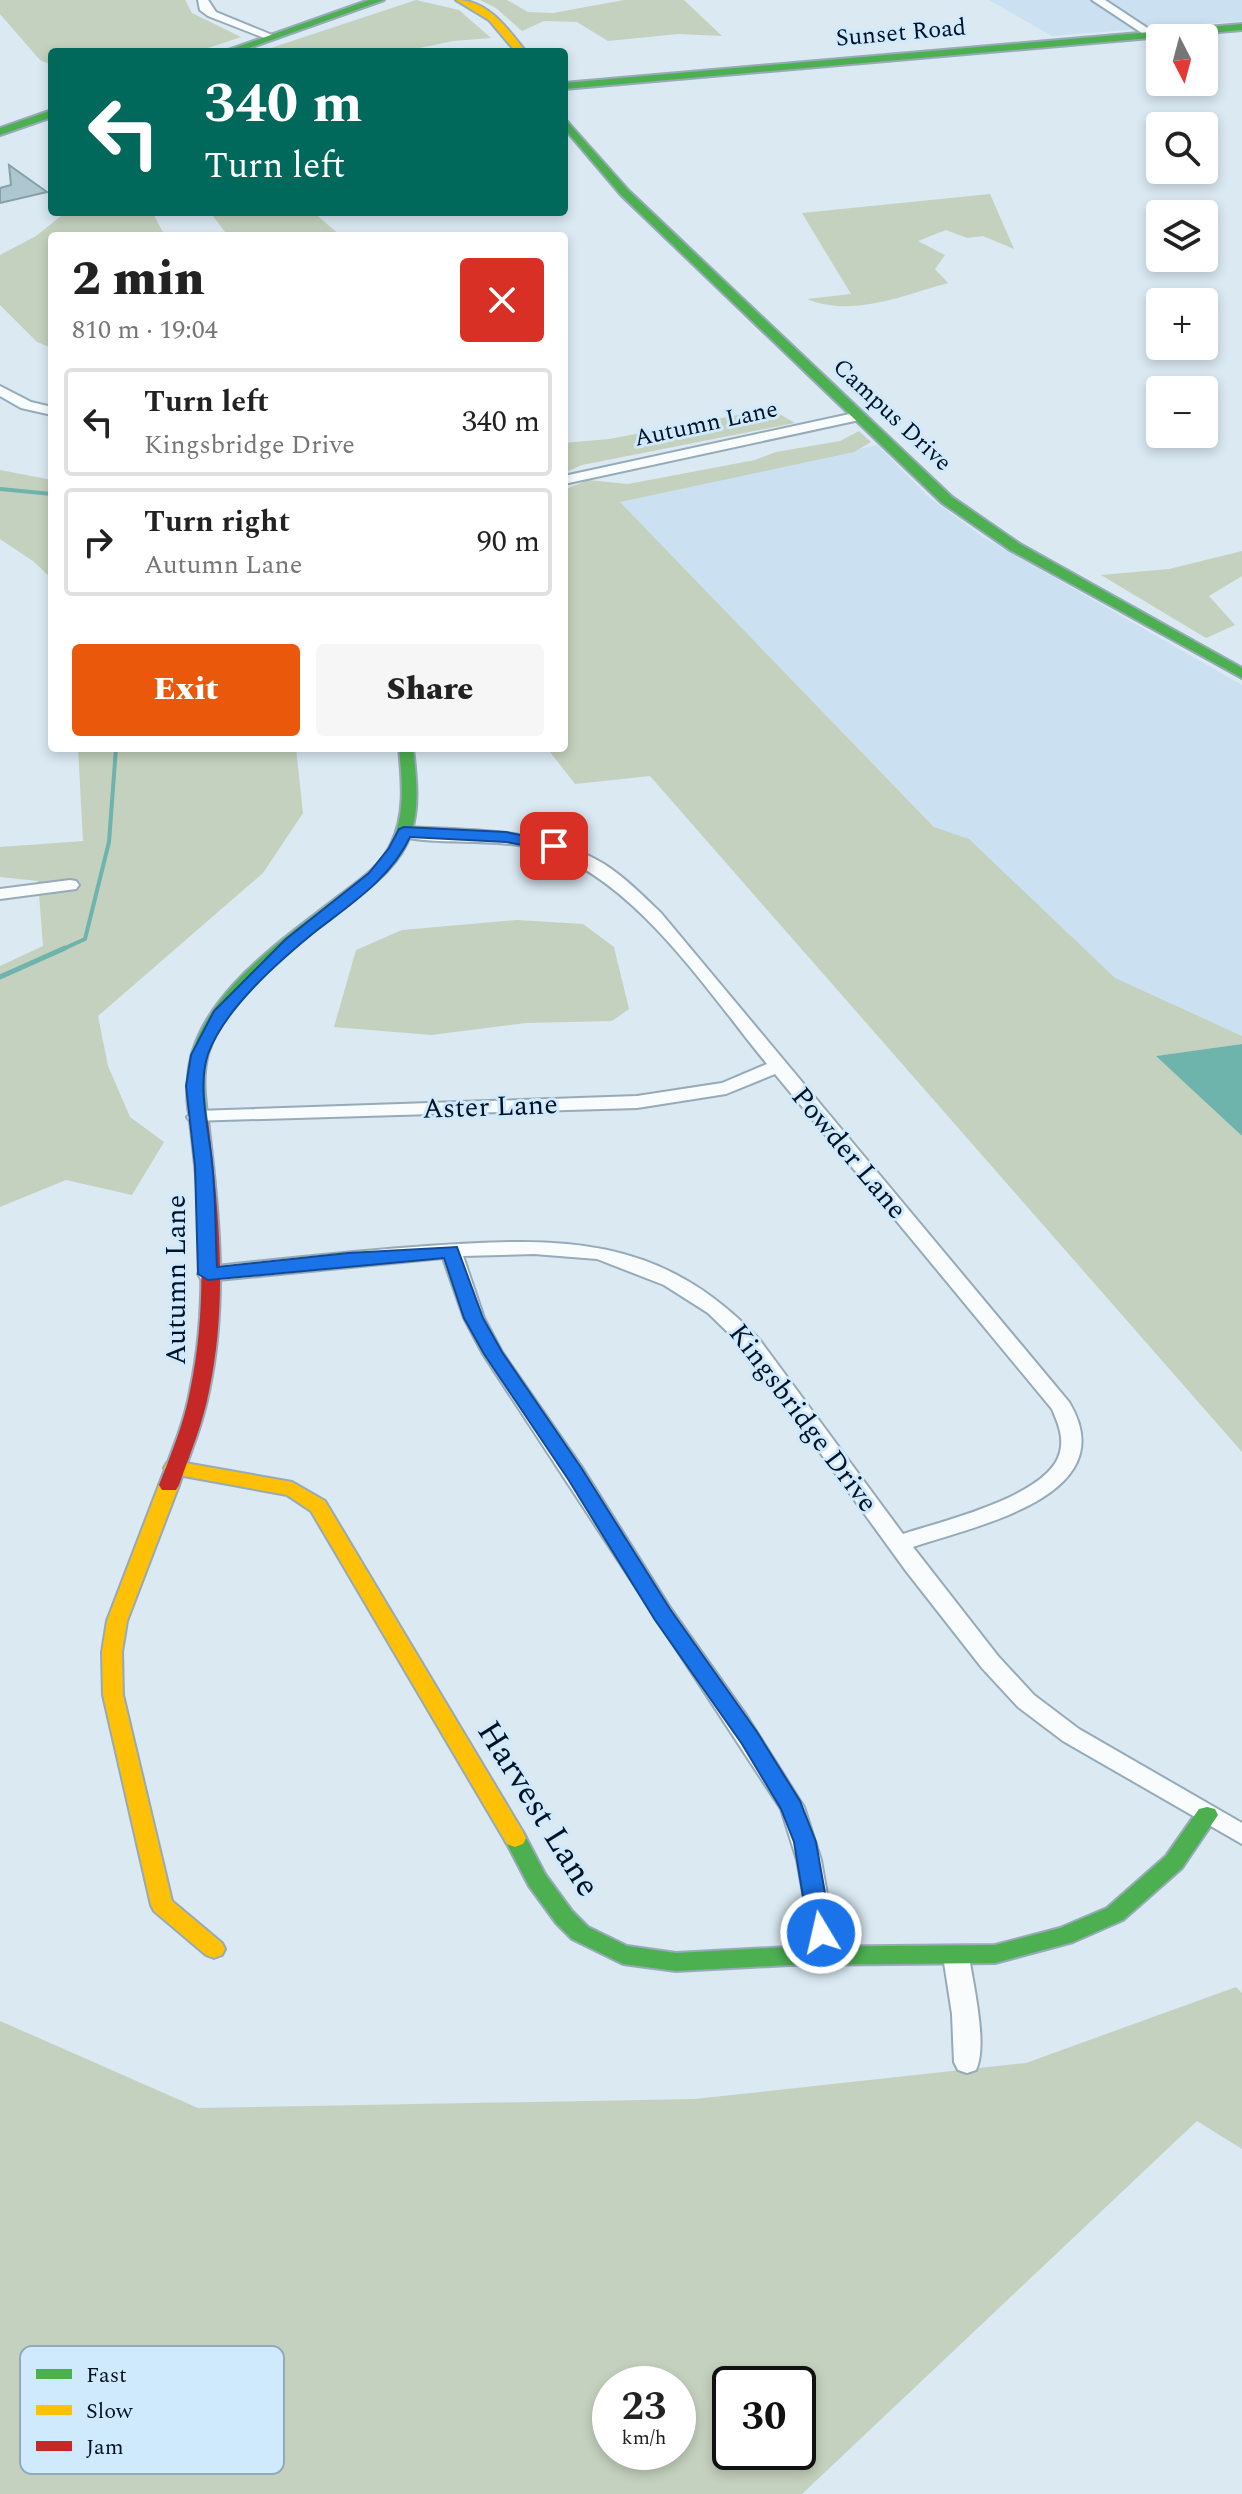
<!DOCTYPE html>
<html lang="en">
<head>
<meta charset="utf-8">
<style>
  :root { --surface:#fff; --page:#f6f6f6; --text:#222; --muted:#767676; --line:#e0e0e0; --accent:#ea580c }
  body { margin:0; font-family:Spectral,serif; background:var(--page); color:var(--text); height:100vh; display:flex; flex-direction:column; font-size:30px; white-space:nowrap }
  * { box-sizing:border-box; margin:0 }
  p { font-size:26px; color:var(--muted) }
  .icon { flex:none; width:44px; height:44px; fill:none; stroke:currentColor; stroke-width:2; stroke-linecap:round; stroke-linejoin:round }
  .map { position:relative; flex:1; overflow:hidden }
  .drawer { position:absolute; left:48px; top:232px; width:520px; height:520px; display:flex; flex-direction:column; background:var(--surface); border-radius:8px; box-shadow:0 4px 12px #0003 }
  .drawer>* { flex:none }
  .hud { position:absolute; left:48px; top:48px; width:520px; height:168px; border-radius:8px; box-shadow:0 4px 12px #0003; background:#00695c; color:#fff; overflow:hidden }
  .needle { width:52px; rotate:174deg }
  .tools { position:absolute; left:1146px; top:24px; display:grid; gap:16px }
  .tools a { display:grid; place-items:center; width:72px; height:72px; border-radius:8px; background:var(--surface); box-shadow:0 4px 12px #0003; font-size:40px }
  .speed { position:absolute; left:592px; top:2366px; display:flex; gap:16px; font-size:40px; font-weight:700; text-align:center }
  .speed>* { display:grid; place-content:center; width:104px; height:104px; border-radius:50%; background:var(--surface); box-shadow:0 4px 12px #0003; line-height:1 }
  .speed small { font-size:20px; font-weight:400 }
  .speed .limit { border:4px solid #111; border-radius:12px; background:#fff; color:#111 }
  .pin { position:absolute; display:grid; place-items:center; width:68px; height:68px; color:#fff; margin:-34px; border-radius:16px; box-shadow:0 4px 12px #0006 }
  .me { position:absolute; width:88px; margin:-44px; rotate:351deg; stroke-linejoin:round; filter:drop-shadow(0 0 6px #0008) }
  .turn { display:flex; align-items:center; gap:28px; height:168px; padding:0 24px; font-size:36px }
  .turn .icon { width:104px; height:104px; stroke-width:2.5 }
  .turn b { display:block; font-size:56px; line-height:68px }
  .round { display:grid; place-items:center; flex:none; width:84px; height:84px; border-radius:8px; background:var(--page) }
  .summary { display:flex; align-items:center; justify-content:space-between; height:136px; padding:0 24px }
  h1 { font-size:48px; font-weight:800; line-height:60px }
  .primary-button { display:flex; gap:16px; margin-top:auto; padding:16px 24px }
  .primary-button a { flex:1; height:92px; border-radius:8px; background:var(--accent); color:#fff; font-size:32px; font-weight:800; line-height:92px; text-align:center }
  .primary-button a+a { background:var(--page); color:var(--text) }
  ul { padding:0; list-style:none }
  li { display:flex; align-items:center; gap:24px; height:108px; margin:0 16px 12px; padding:0 8px; border:4px solid var(--line); border-radius:8px }
  li div { flex:1 }
  li b { display:block; font-size:30px }
  li em { font-style:normal }
  .map>svg:first-child { display:block }
  .built { fill:#cbe1f1 }
  .green { fill:#c4d1be; fill-rule:evenodd }
  .water { fill:#6eb3ac }
  .lines { fill:none; stroke-linecap:round; stroke-linejoin:round }
  .stream-far1 { stroke:#6eb3ac; stroke-width:4 }
  .stream { stroke:#6eb3ac; stroke-width:5 }
  .building { fill:#aec6cf; stroke:#85a0a9; stroke-width:2 }
  .street-casing { stroke:#96aab7; stroke-width:4 }
  .fast-casing { stroke:#96aab7; stroke-width:4 }
  .slow-casing { stroke:#96aab7; stroke-width:4 }
  .jam-casing { stroke:#96aab7; stroke-width:4 }
  .street { fill:#f9fcfd; fill-rule:evenodd }
  .fast { fill:#4caf50; fill-rule:evenodd }
  .slow { fill:#ffc107; fill-rule:evenodd }
  .jam { fill:#c62828; fill-rule:evenodd }
  .route { fill:#1a73e8; stroke:#114b97; stroke-width:2 }
  .labels { text-anchor:middle; dominant-baseline:central; stroke-width:6; stroke-linejoin:round; paint-order:stroke }
  .far-street-label { font-size:24px; fill:#001224; stroke:#d0eafd }
  .street-label { font-size:28px; fill:#001224; stroke:#d0eafd }
  .near-street-label { font-size:34px; fill:#001224; stroke:#d0eafd }
  .key { fill:#d0eafd; stroke:#92a9bc; stroke-width:2 }
  .key-label { font-size:22px; fill:#001224 }
</style>
</head>
<body>
<div class="map">
<svg width="1242" height="2494" viewBox="0 0 1242 2494">
  <rect width="100%" height="100%" fill="#dae9f2"/>
  <g class="built">
    <polygon points="989,0 1242,0 1242,21 1052,36"/>
    <polygon points="877,445 930,498 983,537 1242,685 1242,1044 1156,1056 619,501"/>
  </g>
  <g class="green">
    <polygon points="0,0 185,0 192,13 241,37 196,52 52,52 52,65 40,60 0,14"/>
    <polygon points="416,0 459,10 491,38 453,41 400,52 259,52"/>
    <polygon points="480,0 507,0 528,12 553,13 624,0 684,0 722,36 678,34 608,41 577,22 544,21 522,31 496,8"/>
    <path d="M990,194l24,55 -31,-13 -16,2 -21,-8 -28,11 27,14 -10,14 13,14c-44,12 -96,35 -141,16l44,-5 -49,-81z"/>
    <polygon points="66,212 152,212 165,236 52,236 52,348 37,342 0,305 0,255 36,236"/>
    <polygon points="210,212 313,212 341,236 228,236"/>
    <polygon points="771,409 795,423 582,465 564,473 564,443 609,439"/>
    <polygon points="859,431 871,442 854,452 620,502 934,827 969,839 1115,978 1242,1036 1242,1044 1157,1056 1242,1136 1242,1452 650,776 575,784 547,748 564,748 564,490 588,480 628,484 755,460 776,452 840,441"/>
    <polygon points="0,470 52,480 52,579 33,561 0,539"/>
    <polygon points="1242,551 1242,576 1209,596 1235,625 1206,638 1101,575 1169,569"/>
    <polygon points="78,748 296,748 303,813 263,873 98,1016 108,1066 130,1117 164,1142 132,1195 66,1180 0,1207 0,966 43,946 38,881 0,877 0,847 83,841"/>
    <polygon points="517,920 583,924 614,947 629,1009 612,1021 526,1023 431,1035 334,1027 356,950 402,930"/>
    <path d="M1236,1987l6,6v156l-45,-28 -395,373h-802v-473l198,87 497,-9 331,-36zM610,2384h68v68h-68zM730,2384h68v68h-68z"/>
  </g>
  <polygon class="water" points="1242,1044 1242,1136 1156,1056"/>
  <g class="lines">
    <g class="stream-far1">
      <polyline points="0,489 52,494"/>
      <polyline points="61,950 85,939 109,842 116,748"/>
    </g>
    <polyline class="stream" points="0,977 65,948"/>
  </g>
  <polygon class="building" points="9,165 47,192 0,203 0,188 11,185"/>
  <g class="lines">
    <g class="street-casing">
      <g id="street">
        <polygon points="198,0 208,0 216,12 277,37 267,39 208,16 200,10"/>
        <polygon points="1092,0 1105,0 1158,35 1148,37"/>
        <polygon points="0,386 31,402 52,407 52,415 21,408 0,396"/>
        <polygon points="859,412 866,416 864,419 564,484 564,476"/>
        <path d="M404,827c67,3 141,1 200,37 22,14 39,32 57,49l408,489c57,94 -95,124 -156,145l85,109 36,39 45,34 163,94v21l-179,-103 -45,-34 -36,-39 -76,-97 -161,-222 -37,-36 -44,-28 -67,-26 -63,-5 -71,2 21,62 18,34 81,117 88,140 75,106 58,92 17,53 17,98 -4,7 -9,3 -9,-3 -19,-105 -16,-51 -298,-455 -19,-36 -21,-60 -235,23 -7,-2 -3,-5 3,-5 7,-2c73,-8 146,-16 219,-21 134,-9 233,-12 332,93l144,195c39,-13 147,-38 157,-82 4,-15 -2,-29 -8,-43l-277,-335 -49,20 -89,14 -447,13 -3,-4 10,-6 440,-15 85,-13 45,-19c-60,-73 -135,-190 -229,-215 -46,-12 -98,-3 -140,-13l-2,-4 2,-4z"/>
        <polygon points="70,880 76,881 79,885 76,889 0,899 0,889"/>
        <path d="M956,1946l9,3 4,7c4,28 19,89 7,114l-9,3 -9,-3 -4,-8 -2,-48 -9,-58 4,-7z"/>
      </g>
    </g>
    <g class="fast-casing">
      <g id="fast">
        <polygon points="369,0 384,0 238,52 223,52"/>
        <polygon points="1242,24 1242,30 564,89 564,83"/>
        <polygon points="52,110 52,117 0,135 0,128"/>
        <polygon points="564,118 629,191 952,497 1020,544 1242,668 1242,678 1010,550 942,503 621,195 564,128"/>
        <path d="M399,748h14c3,28 7,58 -2,85 -10,30 -34,49 -59,68 -52,42 -123,85 -144,153 -6,22 -3,45 0,67l-3,4h-12c-7,-13 -6,-33 -5,-48 5,-79 96,-138 152,-182 19,-14 41,-29 51,-51 15,-30 11,-64 8,-96z"/>
        <polygon points="1207,1807 1215,1809 1218,1815 1182,1868 1123,1920 1073,1942 995,1963 790,1965 676,1971 623,1964 572,1939 556,1923 529,1886 504,1838 507,1832 515,1829 523,1832 545,1874 572,1911 588,1927 627,1946 676,1953 790,1947 995,1945 1060,1928 1107,1908 1166,1856 1199,1809"/>
      </g>
    </g>
    <g class="slow-casing">
      <g id="slow">
        <path d="M456,0c32,0 52,29 70,52h-10l-27,-32z"/>
        <polygon points="174,1461 292,1482 325,1501 523,1832 526,1838 523,1844 515,1847 507,1844 311,1511 287,1495 167,1473 164,1468 167,1463"/>
        <polygon points="169,1478 176,1480 179,1485 127,1621 122,1652 123,1695 172,1901 222,1943 225,1949 222,1955 214,1958 206,1955 154,1911 151,1905 103,1695 102,1652 107,1621 159,1485 162,1480"/>
      </g>
    </g>
    <g class="jam-casing">
      <path id="jam" d="M199,1116l9,5c11,90 20,181 1,270 -6,32 -19,63 -30,94l-3,5h-14l-3,-5c12,-31 25,-61 31,-94 19,-89 11,-180 0,-270z"/>
    </g>
    <use href="#street" class="street"/>
    <use href="#fast" class="fast"/>
    <use href="#slow" class="slow"/>
    <use href="#jam" class="jam"/>
  </g>
  <path class="route" d="M404,827l102,5 53,11 3,3 -8,5 -48,-9 -96,-5c-19,41 -59,67 -94,94 -37,30 -91,77 -108,123 -11,33 1,75 4,109 4,34 3,69 5,104l131,-14 109,-6 26,71 19,34 80,117 88,140 87,123 43,69 16,41 16,91 -3,7 -8,3 -8,-3 -4,-7 -15,-91 -13,-33 -39,-65 -87,-124 -87,-141 -84,-125 -20,-36 -20,-60 -236,22 -10,-6 -3,-108 -9,-80 5,-31 23,-44 72,-72 83,-66 20,-25 10,-19z"/>
  <g class="labels">
    <g class="far-street-label">
      <text transform="translate(901 33) rotate(-5)">Sunset Road</text>
      <text transform="translate(892 415) rotate(43)">Campus Drive</text>
      <text transform="translate(706 424) rotate(-12)">Autumn Lane</text>
    </g>
    <g class="street-label">
      <text transform="translate(490 1107) rotate(-2)">Aster Lane</text>
      <text transform="translate(849 1153) rotate(50)">Powder Lane</text>
      <text transform="translate(176 1280) rotate(-90)">Autumn Lane</text>
      <text transform="translate(803 1418) rotate(53)">Kingsbridge Drive</text>
    </g>
    <g class="near-street-label">
      <text transform="translate(538 1809) rotate(58)">Harvest Lane</text>
    </g>
  </g>
  <rect x="20" y="2346" width="264" height="128" rx="12" class="key"/>
  <rect x="36" y="2369" width="36" height="10" fill="#4caf50"/>
  <rect x="36" y="2405" width="36" height="10" fill="#ffc107"/>
  <rect x="36" y="2441" width="36" height="10" fill="#c62828"/>
  <g class="key-label">
    <text x="86" y="2382">Fast</text>
    <text x="86" y="2418">Slow</text>
    <text x="86" y="2454">Jam</text>
  </g>
</svg>
<div class="tools">
<a><svg class="needle" viewBox="-14 -14 28 28"><path d="M0-13l5 13h-10z" fill="#e53935"/><path d="M0 13l5-13h-10z" fill="#767676"/></svg></a>
<a><svg class="icon" aria-label="search" viewBox="0 0 24 24"><circle cx="10" cy="10" r="6"/><path d="M15 15l6 6"/></svg></a>
<a><svg class="icon" aria-label="layers" viewBox="0 0 24 24"><path d="M12 4l9 5-9 5-9-5zM3 14l9 5 9-5"/></svg></a>
<a>+</a>
<a>−</a>
</div>
<div class="speed"><div>23<small>km/h</small></div><div class="limit">30</div></div>
<div class="pin" style="left:554px;top:846px;background:#d93025"><svg class="icon" aria-label="arrive" viewBox="0 0 24 24"><path d="M6 21V4h12l-3 4 3 4H6"/></svg></div>
<svg class="me" style="left:821px;top:1933px" viewBox="-20 -20 40 40"><circle r="17" fill="#1a73e8" stroke="#fff" stroke-width="3"/><path d="M0-11L8 9 0 5-8 9z" fill="#fff"/></svg>
<div class="hud">
<div class="turn"><svg class="icon" aria-label="left" viewBox="0 0 24 24"><path d="M17 20v-9H6M10 6l-5 5 5 5"/></svg><div><b>340 m</b>Turn left</div></div>
</div>
<section class="drawer">
<div class="summary"><div><h1>2 min</h1><p>810 m · 19:04</p></div><a class="round" style="background:#d93025;color:#fff"><svg class="icon" aria-label="close" viewBox="0 0 24 24"><path d="M6 6l12 12M18 6L6 18"/></svg></a></div>
<ul>
<li><svg class="icon" aria-label="left" viewBox="0 0 24 24"><path d="M17 20v-9H6M10 6l-5 5 5 5"/></svg><div><b>Turn left</b><p>Kingsbridge Drive</p></div><em>340 m</em></li>
<li><svg class="icon" aria-label="right" viewBox="0 0 24 24"><path d="M7 20v-9h11M14 6l5 5-5 5"/></svg><div><b>Turn right</b><p>Autumn Lane</p></div><em>90 m</em></li>
</ul>
<div class="primary-button"><a>Exit</a><a>Share</a></div>
</section>
</div>
</body>
</html>
